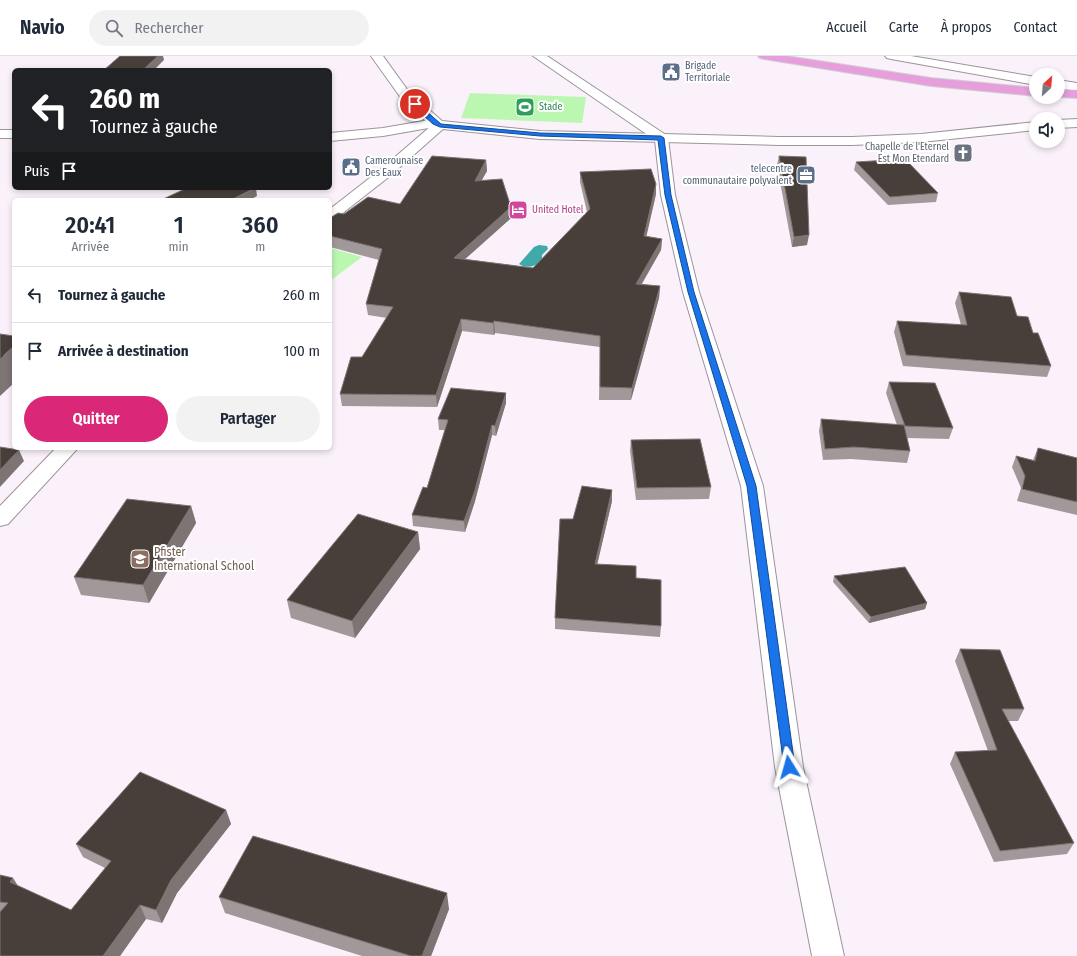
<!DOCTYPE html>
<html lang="fr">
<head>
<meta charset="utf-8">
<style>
  :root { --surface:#fff; --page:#f2f2f3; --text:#1f2937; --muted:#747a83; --line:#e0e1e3; --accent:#db2777 }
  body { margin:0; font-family:"Fira Sans Condensed",sans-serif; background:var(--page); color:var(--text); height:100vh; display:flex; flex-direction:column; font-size:15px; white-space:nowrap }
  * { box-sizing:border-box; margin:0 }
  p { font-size:13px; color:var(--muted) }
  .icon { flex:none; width:22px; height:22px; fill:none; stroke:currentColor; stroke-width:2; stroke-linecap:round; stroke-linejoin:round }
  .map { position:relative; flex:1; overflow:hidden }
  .drawer { position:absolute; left:12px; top:142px; width:320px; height:252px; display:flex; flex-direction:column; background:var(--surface); border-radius:6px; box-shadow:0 2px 6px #0003 }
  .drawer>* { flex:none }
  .top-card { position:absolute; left:12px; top:12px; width:320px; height:122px; border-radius:6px; box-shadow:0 2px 6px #0003; background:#202124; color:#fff; overflow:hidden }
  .needle { width:26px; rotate:26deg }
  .controls { position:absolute; left:1029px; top:12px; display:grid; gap:8px }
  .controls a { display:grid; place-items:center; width:36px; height:36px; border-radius:50%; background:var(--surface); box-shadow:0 2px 6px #0003; font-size:20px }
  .pin { position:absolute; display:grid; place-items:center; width:34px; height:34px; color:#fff; margin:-17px; border:2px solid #fff; border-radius:50%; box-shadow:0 1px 4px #0007 }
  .me { position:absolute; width:44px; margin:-22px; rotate:352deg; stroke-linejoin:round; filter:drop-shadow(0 0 3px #0008) }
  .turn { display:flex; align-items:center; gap:14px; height:84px; padding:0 12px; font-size:18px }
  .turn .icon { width:52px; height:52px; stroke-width:2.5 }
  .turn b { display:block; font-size:28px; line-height:34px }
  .then { display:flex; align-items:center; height:38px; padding:0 12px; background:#0003; gap:8px; font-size:15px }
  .eta { display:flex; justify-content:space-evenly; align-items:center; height:68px; text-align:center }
  .eta b { font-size:24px; font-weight:600; line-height:28px }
  .primary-button { display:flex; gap:8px; margin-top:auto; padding:8px 12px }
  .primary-button a { flex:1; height:46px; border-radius:24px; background:var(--accent); color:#fff; font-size:16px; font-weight:600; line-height:46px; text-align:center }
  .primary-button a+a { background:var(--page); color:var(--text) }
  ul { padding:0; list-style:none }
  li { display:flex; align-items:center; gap:12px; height:56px; padding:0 12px; border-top:1px solid var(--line) }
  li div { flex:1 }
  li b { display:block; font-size:15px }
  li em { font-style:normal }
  header { display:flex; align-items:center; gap:24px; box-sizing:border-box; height:56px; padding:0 20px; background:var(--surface); border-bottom:1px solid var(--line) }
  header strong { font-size:19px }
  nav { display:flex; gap:22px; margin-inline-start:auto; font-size:14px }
  .search { width:280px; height:36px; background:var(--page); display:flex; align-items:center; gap:10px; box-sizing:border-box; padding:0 14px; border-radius:22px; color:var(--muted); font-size:15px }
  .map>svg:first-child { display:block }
  .green { fill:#bcf7b2 }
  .water { fill:#40a9aa }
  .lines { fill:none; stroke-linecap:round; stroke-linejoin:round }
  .minor-casing { stroke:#9c949c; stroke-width:2 }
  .tertiary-casing { stroke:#9c949c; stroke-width:2 }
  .trunk-casing { stroke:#d1d1d1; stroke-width:2 }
  .minor { fill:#fff; fill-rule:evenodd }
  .tertiary { fill:#fff; fill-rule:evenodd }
  .trunk { fill:#e69edc; fill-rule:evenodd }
  .wall { fill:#a1989a }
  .shaded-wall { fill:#7d7474 }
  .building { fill:#483f3a; stroke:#7d7474 }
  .route { fill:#1a73e8; stroke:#114b97 }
  .labels { text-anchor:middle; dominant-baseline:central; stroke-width:4; stroke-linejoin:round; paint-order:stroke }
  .far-service-label { font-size:10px; fill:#4e5e75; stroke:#fff; text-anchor:start }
  .far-leisure-label { font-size:10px; fill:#27864d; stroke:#fff; text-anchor:start }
  .far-worship-label { font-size:10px; fill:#5b616d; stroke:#fff; text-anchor:end }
  .far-hotel-label { font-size:10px; fill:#b23c85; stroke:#fff; text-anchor:start }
  .education-label { font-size:12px; fill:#785e54; stroke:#fff; text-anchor:start }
</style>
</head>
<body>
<header>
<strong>Navio</strong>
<div class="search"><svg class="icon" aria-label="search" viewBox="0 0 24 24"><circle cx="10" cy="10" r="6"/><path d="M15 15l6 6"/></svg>Rechercher</div>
<nav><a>Accueil</a><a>Carte</a><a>À propos</a><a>Contact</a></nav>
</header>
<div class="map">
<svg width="1077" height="900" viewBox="0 0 1077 900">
  <rect width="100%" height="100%" fill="#faf1fa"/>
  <g class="green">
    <polygon points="470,37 586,41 582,67 461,62"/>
    <polygon points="330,192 362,201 330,225"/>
  </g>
  <path class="water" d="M539,189l8,1 1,3 -6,6v6c-8,6 -15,8 -23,3l15,-17z"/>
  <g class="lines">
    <g class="minor-casing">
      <g id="minor">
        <polygon points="533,0 547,0 666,79 668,82 675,139 699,236 763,430 803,711 844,900 812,900 775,711 741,430 683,236 661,139 655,84"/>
        <polygon points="885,0 911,0 1036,21 1036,29 891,3 887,2"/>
        <polygon points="1058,24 1077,27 1077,35 1058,32"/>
        <polygon points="435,63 440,64 441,67 440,70 383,80 330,85 330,77 383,72"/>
        <rect x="0" y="74" width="14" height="8"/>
      </g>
    </g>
    <g class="tertiary-casing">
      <g id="tertiary">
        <polygon points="371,0 383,0 409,36 442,65 540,75 779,81 852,81 921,78 1036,66 1036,74 921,86 852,89 779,89 540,83 443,73 390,120 335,163 330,165 330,153 380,114 431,70 401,42"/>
        <polygon points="1077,63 1077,71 1058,72 1058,64"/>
        <polygon points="56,392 78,392 8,468 0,470 0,450"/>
      </g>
    </g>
    <g class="trunk-casing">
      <g id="trunk">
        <polygon points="758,0 786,0 931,22 1036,32 1036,40 931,30 764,3 760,2"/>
        <polygon points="1058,33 1077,34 1077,42 1058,41"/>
      </g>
    </g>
    <use href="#minor" class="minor"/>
    <use href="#tertiary" class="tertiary"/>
    <use href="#trunk" class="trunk"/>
  </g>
  <g class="wall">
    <polygon points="779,100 807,189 792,191 777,109"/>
    <polygon points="486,104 487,115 481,125 511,162 465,203 533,212 587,156 580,126 580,116 656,138 646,180 662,183 661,194 642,228 660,230 659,242 631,344 599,344 600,291 495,277 494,279 462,275 437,351 342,350 340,338 387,262 368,259 366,248 379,204 330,191 330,162 344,158 400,148"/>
    <polygon points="856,106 938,137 936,146 888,149 854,114"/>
    <polygon points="959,236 1033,277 1051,310 1047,321 903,310 894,276 897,265 961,269 955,247"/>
    <polygon points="889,326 953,372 949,383 907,382 910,395 907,407 851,403 823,404 819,375 821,363 897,369 886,337"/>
    <polygon points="506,337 506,347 496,380 492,379 475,445 465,476 413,470 412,459 427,432 445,374 439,374 438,363"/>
    <polygon points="631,384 711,431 709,443 636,444 630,395"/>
    <polygon points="1038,392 1077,402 1077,459 1017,445 1021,432 1012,411 1016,400 1033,404"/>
    <polygon points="612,434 612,445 597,508 636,522 661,570 660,581 555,573 555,562 573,463"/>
    <polygon points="191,450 196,467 149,547 81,539 74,521"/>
    <polygon points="418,476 420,493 355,582 291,562 287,544"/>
    <polygon points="834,520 927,547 925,553 869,567 833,526"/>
    <polygon points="960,593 1024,653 1018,665 1008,665 1074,787 1067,798 994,806 950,708 955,696 988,695 955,605"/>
    <polygon points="226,754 231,768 177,837 162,867 146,863 120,900 0,900 0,819 18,830 71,854 105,812 83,801 76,788"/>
    <polygon points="219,841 449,853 431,900 362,900 225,857"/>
  </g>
  <g class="shaded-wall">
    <polygon points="158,0 163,0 164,4 154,14 143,14"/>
    <polygon points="486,104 487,115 475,136 475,125"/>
    <polygon points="656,128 656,138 644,191 644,180"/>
    <polygon points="256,132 257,140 250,144 231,144"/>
    <polygon points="511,151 511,162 454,213 454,202"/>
    <polygon points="809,179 807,189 792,191 794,181"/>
    <polygon points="662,183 661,194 635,239 636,228"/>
    <polygon points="660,230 659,242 631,344 632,332"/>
    <polygon points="461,263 462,275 437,351 436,339"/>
    <polygon points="494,265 495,277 494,279 493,267"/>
    <polygon points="14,290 14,327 0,340 0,303 3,300"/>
    <polygon points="506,337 506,347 496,380 495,370"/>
    <polygon points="492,369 492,379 475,445 465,476 464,465"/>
    <polygon points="19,394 24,405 0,431 0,414"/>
    <polygon points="612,434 612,445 595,518 595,508"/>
    <polygon points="191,450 196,467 149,547 143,529"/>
    <polygon points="418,476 420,493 355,582 352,565"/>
    <polygon points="927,547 925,553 869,567 871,561"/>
    <polygon points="226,754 231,768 177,837 162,867 156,854 171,824"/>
    <polygon points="13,822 22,836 10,826"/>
    <polygon points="447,837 449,853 431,900 422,900"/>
    <polygon points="140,849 146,863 120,900 103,900"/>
  </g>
  <g class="building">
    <polygon points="120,0 158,0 143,14 104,14"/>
    <polygon points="432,100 486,104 475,125 502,123 511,151 454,202 533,212 590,153 580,116 651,113 656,128 644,180 662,183 636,228 660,230 632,332 600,331 600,280 494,265 493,267 461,263 436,339 340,338 351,301 362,301 393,251 366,248 382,193 330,180 330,162 338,157 344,158 368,141 400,148"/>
    <polygon points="779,100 806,101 809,179 794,181"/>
    <polygon points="905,103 938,137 890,141 856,106"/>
    <polygon points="187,132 255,132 231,144 161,144"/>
    <polygon points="959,236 1011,241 1017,260 1028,261 1033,277 1038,277 1051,310 906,299 897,265 967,269"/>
    <polygon points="0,278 14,280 14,290 3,300 4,300 0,303"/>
    <polygon points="889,326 935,327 953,372 905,370"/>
    <polygon points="451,332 506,337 495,370 492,369 475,434 464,465 412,459 423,431 427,432 448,364 438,363"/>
    <polygon points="821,363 904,369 910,395 854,391 825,393"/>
    <polygon points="700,383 711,431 637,432 631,384"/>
    <polygon points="0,391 19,394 0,414"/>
    <polygon points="1038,392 1077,402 1077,446 1022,433 1025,420 1016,400 1035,405"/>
    <polygon points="582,430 612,434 595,508 636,510 636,522 661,524 661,570 555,562 560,463 573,463"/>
    <polygon points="127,443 191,450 143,529 74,521"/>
    <polygon points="358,458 418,476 352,565 287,544"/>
    <polygon points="905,511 927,547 871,561 834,520"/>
    <polygon points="960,593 1000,594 1024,653 1002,653 1074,787 1000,795 955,696 997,694"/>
    <polygon points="140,716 226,754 171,824 156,854 140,849 103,900 0,900 0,856 8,847 0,846 0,819 13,822 10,826 71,854 111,805 76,788"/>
    <polygon points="253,780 447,837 422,900 411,900 219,841"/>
  </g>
  <polygon class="route" points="413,47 417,47 441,68 540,77 661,80 664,82 671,139 694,236 756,430 795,711 794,714 789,716 785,714 784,711 747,430 688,236 665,139 658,84 540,80 440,71 433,68 413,50"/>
  <defs>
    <g id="civic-square" transform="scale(1)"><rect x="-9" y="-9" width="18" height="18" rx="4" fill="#5c6f8a" stroke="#fff"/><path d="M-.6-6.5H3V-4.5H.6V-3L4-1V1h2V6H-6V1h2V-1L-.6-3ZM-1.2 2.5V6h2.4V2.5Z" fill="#fff"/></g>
    <g id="stadium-square" transform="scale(1)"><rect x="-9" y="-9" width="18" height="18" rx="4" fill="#2e9e5b" stroke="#fff"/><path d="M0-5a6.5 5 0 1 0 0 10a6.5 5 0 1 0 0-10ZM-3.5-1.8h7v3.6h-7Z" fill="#fff"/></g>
    <g id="church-square" transform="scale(1)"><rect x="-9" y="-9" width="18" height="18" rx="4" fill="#6b7280" stroke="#fff"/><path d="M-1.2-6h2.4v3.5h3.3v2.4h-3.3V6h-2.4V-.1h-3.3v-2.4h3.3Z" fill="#fff"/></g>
    <g id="office-square" transform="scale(1)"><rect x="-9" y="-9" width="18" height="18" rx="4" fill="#5c6f8a" stroke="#fff"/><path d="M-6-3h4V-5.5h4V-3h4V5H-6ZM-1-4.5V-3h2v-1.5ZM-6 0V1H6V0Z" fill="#fff"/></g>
    <g id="hotel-square" transform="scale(1)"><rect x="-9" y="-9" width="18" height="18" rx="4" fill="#d1479c" stroke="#fff"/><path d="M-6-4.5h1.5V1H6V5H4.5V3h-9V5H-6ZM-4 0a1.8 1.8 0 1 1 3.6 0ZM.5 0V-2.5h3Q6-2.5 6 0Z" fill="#fff"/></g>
    <g id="school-square" transform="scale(1)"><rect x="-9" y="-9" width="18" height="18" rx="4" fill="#8d6e63" stroke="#fff"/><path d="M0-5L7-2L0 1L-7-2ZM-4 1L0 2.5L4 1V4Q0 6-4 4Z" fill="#fff"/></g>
  </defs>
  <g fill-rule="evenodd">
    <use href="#civic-square" x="671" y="16"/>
    <use href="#stadium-square" x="525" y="51"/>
    <use href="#church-square" x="963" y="97"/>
    <use href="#civic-square" x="351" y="111"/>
    <use href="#office-square" x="806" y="119"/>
    <use href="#hotel-square" x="518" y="154"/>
    <use href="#school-square" x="140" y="503"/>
  </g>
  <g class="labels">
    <g class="far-service-label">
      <text x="685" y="10">Brigade<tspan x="685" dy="12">Territoriale</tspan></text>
      <text x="365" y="105">Camerounaise<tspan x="365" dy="12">Des Eaux</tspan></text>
      <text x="792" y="113" text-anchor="end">telecentre<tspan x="792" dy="12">communautaire polyvalent</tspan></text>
    </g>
    <g class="far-leisure-label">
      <text x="539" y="51">Stade</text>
    </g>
    <g class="far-worship-label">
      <text x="949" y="91">Chapelle de l'Eternel<tspan x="949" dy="12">Est Mon Etendard</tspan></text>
    </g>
    <g class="far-hotel-label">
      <text x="532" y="154">United Hotel</text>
    </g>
    <g class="education-label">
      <text x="154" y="496">Pfister<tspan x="154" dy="14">International School</tspan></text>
    </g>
  </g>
</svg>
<div class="controls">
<a><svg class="needle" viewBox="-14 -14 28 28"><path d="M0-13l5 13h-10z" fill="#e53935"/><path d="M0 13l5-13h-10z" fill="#747a83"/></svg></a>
<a><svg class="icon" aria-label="sound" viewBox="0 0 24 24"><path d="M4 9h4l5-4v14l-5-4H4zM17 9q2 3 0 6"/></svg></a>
</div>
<div class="pin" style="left:415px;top:48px;background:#d93025"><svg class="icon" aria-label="arrive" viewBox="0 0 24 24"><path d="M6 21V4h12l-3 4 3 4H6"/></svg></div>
<svg class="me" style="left:789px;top:711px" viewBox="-20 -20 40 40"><path d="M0-17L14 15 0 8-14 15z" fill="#1a73e8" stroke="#fff" stroke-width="4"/></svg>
<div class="top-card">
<div class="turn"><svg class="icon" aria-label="left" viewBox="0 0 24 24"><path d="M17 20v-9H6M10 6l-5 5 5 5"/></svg><div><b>260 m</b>Tournez à gauche</div></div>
<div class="then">Puis<svg class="icon" aria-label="arrive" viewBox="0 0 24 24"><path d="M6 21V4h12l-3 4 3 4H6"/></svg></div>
</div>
<section class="drawer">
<div class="eta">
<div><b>20:41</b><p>Arrivée</p></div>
<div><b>1</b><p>min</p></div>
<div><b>360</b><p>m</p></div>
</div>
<ul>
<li><svg class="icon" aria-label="left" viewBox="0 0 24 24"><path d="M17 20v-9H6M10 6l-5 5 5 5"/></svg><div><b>Tournez à gauche</b></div><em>260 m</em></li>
<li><svg class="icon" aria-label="arrive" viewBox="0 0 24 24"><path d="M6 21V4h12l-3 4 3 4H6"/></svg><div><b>Arrivée à destination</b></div><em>100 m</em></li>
</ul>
<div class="primary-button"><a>Quitter</a><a>Partager</a></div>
</section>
</div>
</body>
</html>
